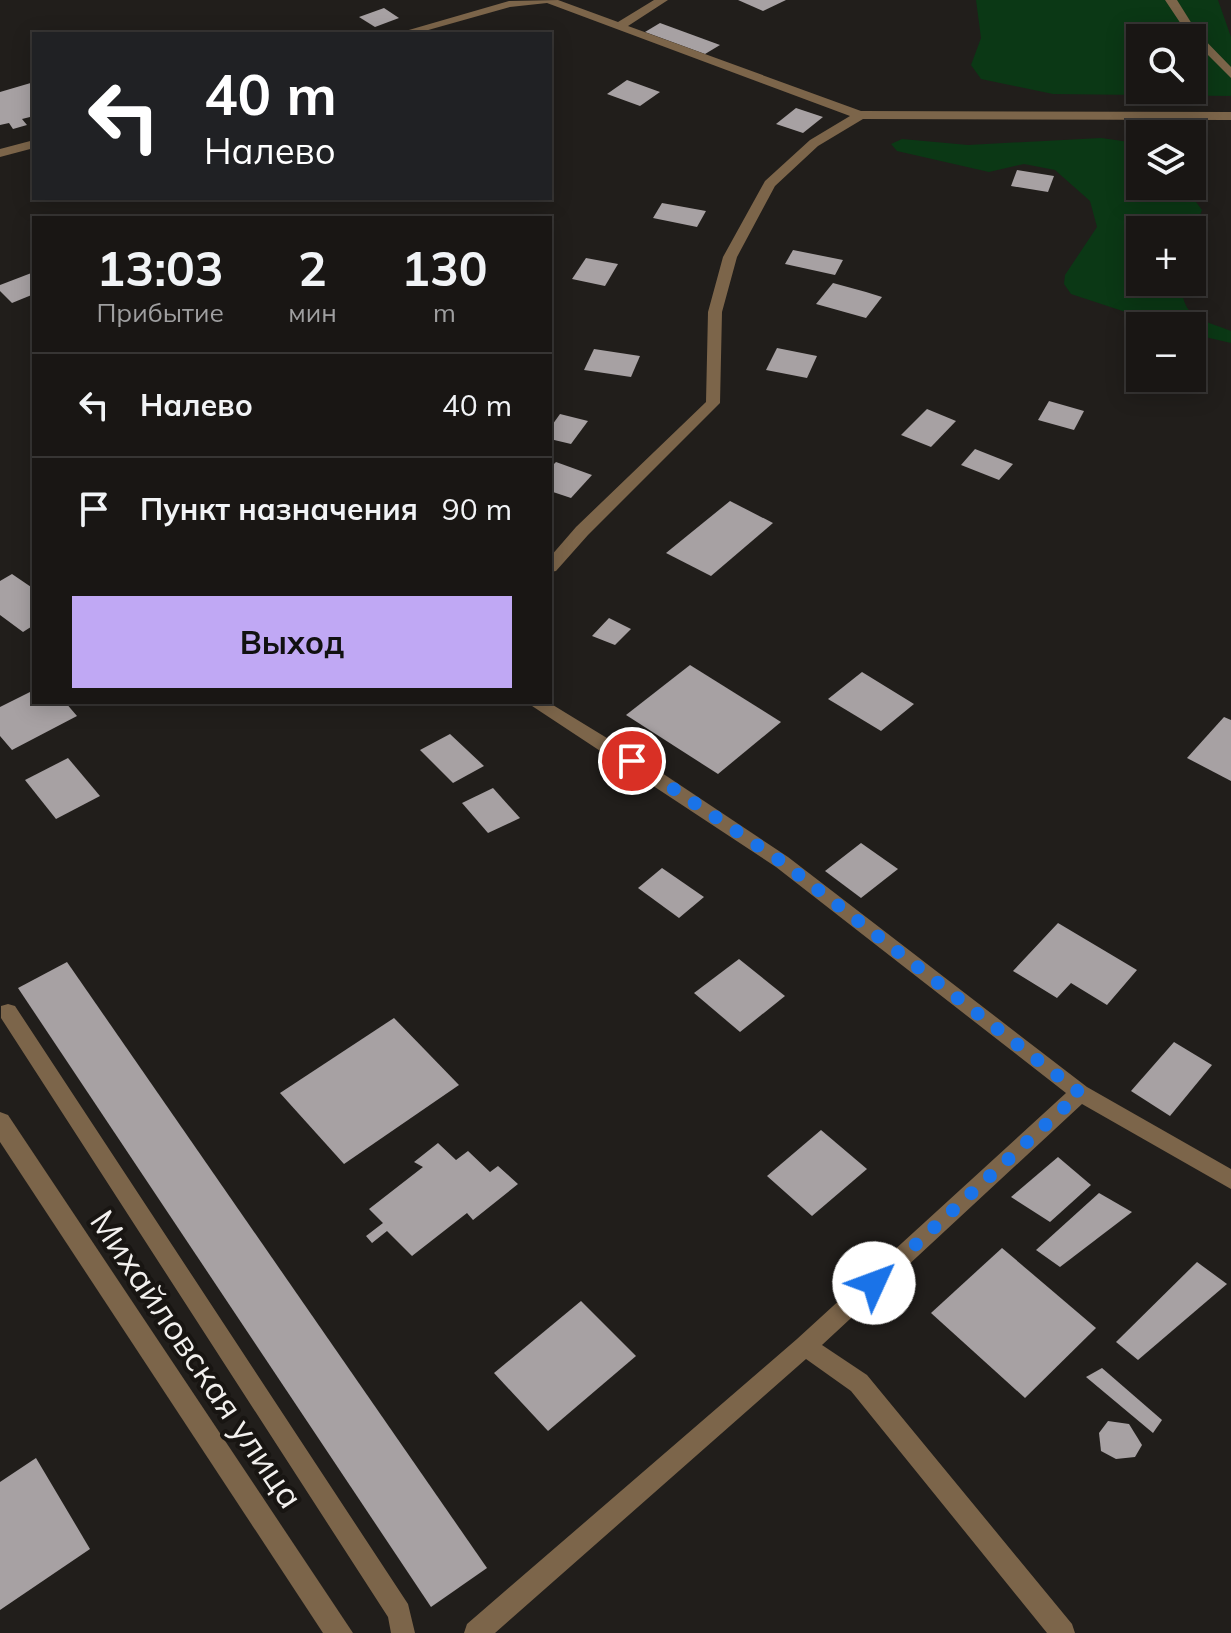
<!DOCTYPE html>
<html lang="ru">
<head>
<meta charset="utf-8">
<style>
  :root { --surface:#191614; --page:#262322; --text:#f1f3f6; --muted:#9f9fa0; --line:#373534; --accent:#c0a8f4 }
  body { margin:0; font-family:Mulish,sans-serif; background:var(--page); color:var(--text); height:100vh; display:flex; flex-direction:column; font-size:30px; white-space:nowrap }
  * { box-sizing:border-box; margin:0 }
  p { font-size:26px; color:var(--muted) }
  .icon { flex:none; width:44px; height:44px; fill:none; stroke:currentColor; stroke-width:2; stroke-linecap:round; stroke-linejoin:round }
  .map { position:relative; flex:1; overflow:hidden }
  .side { position:absolute; left:32px; top:216px; width:520px; height:488px; display:flex; flex-direction:column; background:var(--surface); border-radius:0px; box-shadow:0 4px 20px #0003,0 0 0 2px var(--line) }
  .side>* { flex:none }
  .top-card { position:absolute; left:32px; top:32px; width:520px; height:168px; border-radius:0px; box-shadow:0 4px 20px #0003,0 0 0 2px var(--line); background:#202124; color:#fff; overflow:hidden }
  .fabs { position:absolute; left:1126px; top:24px; display:grid; gap:16px }
  .fabs a { display:grid; place-items:center; width:80px; height:80px; border-radius:0px; background:var(--surface); box-shadow:0 4px 20px #0003,0 0 0 2px var(--line); font-size:40px }
  .pin { position:absolute; display:grid; place-items:center; width:68px; height:68px; color:#fff; margin:-34px; border:4px solid #fff; border-radius:50%; box-shadow:0 2px 8px #0007 }
  .me { position:absolute; width:88px; margin:-44px; rotate:47deg; stroke-linejoin:round; filter:drop-shadow(0 0 6px #0008) }
  .turn { display:flex; align-items:center; gap:28px; height:168px; padding:0 40px; font-size:36px }
  .turn .icon { width:104px; height:104px; stroke-width:2.5 }
  .turn b { display:block; font-size:56px; line-height:68px }
  .eta { display:flex; justify-content:space-evenly; align-items:center; height:136px; text-align:center }
  .eta b { font-size:48px; font-weight:700; line-height:56px }
  .button { display:flex; gap:16px; margin-top:auto; padding:16px 40px }
  .button a { flex:1; height:92px; border-radius:0px; background:var(--accent); color:#111; font-size:32px; font-weight:700; line-height:92px; text-align:center }
  ul { padding:0; list-style:none }
  li { display:flex; align-items:center; gap:24px; height:104px; padding:0 40px; border-top:2px solid var(--line) }
  li div { flex:1 }
  li b { display:block; font-size:30px }
  li em { font-style:normal }
  .map>svg:first-child { display:block }
  .green { fill:#0b3815; fill-rule:evenodd }
  .building { fill:#a7a1a3 }
  .lines { fill:none; stroke-linecap:round; stroke-linejoin:round }
  .lane { fill:#7c654a; fill-rule:evenodd }
  .street { fill:#7c654a; fill-rule:evenodd }
  .route { stroke:#1a73e8; stroke-width:14; stroke-dasharray:0 25.2 }
  .labels { text-anchor:middle; dominant-baseline:central; stroke-width:8; stroke-linejoin:round; paint-order:stroke }
  .near-street-label { font-size:34px; fill:#f2f0ee; stroke:#181512 }
</style>
</head>
<body>
<div class="map">
<svg width="1231" height="1633" viewBox="0 0 1231 1633">
  <rect width="100%" height="100%" fill="#211e1b"/>
  <g class="green">
    <path d="M976,0h242l13,37v59l-178,-2 -72,-15 -10,-14 10,-27zM1140,38h52v52h-52z"/>
    <path d="M1101,138l29,4 10,8v36h44l18,24 -10,27v-7h-52v52h41c2,38 18,36 50,49v12l-39,-9v-8h-24l-97,-32 -7,-10 1,-9 32,-48 -7,-26 -35,-31 -31,-6 -35,8 -92,-21 -6,-7 11,-5 66,6z"/>
  </g>
  <g class="building">
    <polygon points="738,0 786,0 763,11"/>
    <polygon points="384,8 399,18 375,27 359,17"/>
    <polygon points="660,23 720,45 705,54 645,32"/>
    <polygon points="627,80 660,92 640,106 607,94"/>
    <polygon points="34,82 34,116 22,119 27,125 13,129 9,123 0,125 0,92"/>
    <polygon points="796,108 823,117 803,133 776,124"/>
    <polygon points="1017,170 1054,176 1048,192 1011,186"/>
    <polygon points="662,203 706,211 697,227 653,218"/>
    <polygon points="793,250 843,260 835,275 785,264"/>
    <polygon points="586,258 618,264 605,286 572,279"/>
    <polygon points="34,272 34,294 12,303 0,291 0,285"/>
    <polygon points="833,283 866,292 882,297 866,318 816,304"/>
    <polygon points="777,348 817,356 807,378 766,370"/>
    <polygon points="594,349 640,356 631,377 584,370"/>
    <polygon points="1049,401 1084,411 1074,430 1038,420"/>
    <polygon points="927,409 956,421 931,447 901,435"/>
    <polygon points="560,414 588,421 571,444 550,439 550,428"/>
    <polygon points="975,449 1013,464 999,480 961,465"/>
    <polygon points="556,462 592,475 571,498 550,491 550,468"/>
    <polygon points="730,501 773,523 711,576 666,553"/>
    <polygon points="12,574 34,589 34,625 23,632 0,615 0,581"/>
    <polygon points="609,618 631,629 615,645 592,636"/>
    <polygon points="690,665 781,722 718,774 626,715"/>
    <polygon points="862,672 914,704 881,731 828,699"/>
    <polygon points="34,690 34,702 65,702 77,716 12,750 0,736 0,707"/>
    <polygon points="1224,717 1231,720 1231,781 1187,758"/>
    <polygon points="450,734 484,766 453,783 420,750"/>
    <polygon points="68,758 100,796 56,819 25,780"/>
    <polygon points="493,788 520,818 488,833 462,803"/>
    <polygon points="861,843 898,869 861,898 825,871"/>
    <polygon points="662,868 704,897 679,918 638,888"/>
    <polygon points="1058,923 1137,970 1107,1005 1071,983 1057,998 1013,971"/>
    <polygon points="739,959 785,996 740,1032 694,993"/>
    <polygon points="67,962 487,1568 431,1607 18,988"/>
    <polygon points="394,1018 459,1085 344,1164 280,1093"/>
    <polygon points="1174,1042 1212,1065 1170,1116 1131,1091"/>
    <polygon points="821,1130 867,1169 812,1216 767,1176"/>
    <polygon points="438,1143 456,1160 468,1151 490,1172 498,1166 518,1184 473,1220 467,1213 412,1256 387,1231 372,1243 366,1236 383,1223 369,1209 423,1167 414,1162"/>
    <polygon points="1058,1157 1091,1185 1050,1222 1011,1197"/>
    <polygon points="1099,1193 1132,1212 1060,1267 1036,1250"/>
    <polygon points="1002,1248 1096,1328 1025,1398 931,1313"/>
    <polygon points="1197,1262 1227,1284 1138,1360 1116,1342"/>
    <polygon points="581,1301 636,1356 548,1431 494,1373"/>
    <polygon points="1102,1368 1162,1420 1153,1433 1086,1377"/>
    <polygon points="1108,1421 1129,1424 1142,1445 1135,1457 1116,1459 1101,1451 1099,1433"/>
    <polygon points="36,1458 90,1549 0,1610 0,1482"/>
  </g>
  <g class="lines">
    <g class="lane">
      <polygon points="558,0 618,22 654,0 668,0 628,26 861,111 1231,112 1231,120 863,119 818,146 775,186 737,257 722,312 720,403 588,535 556,571 550,572 550,557 576,527 706,402 708,312 723,257 765,181 810,140 850,116 547,3 510,7 414,34 395,34 509,1"/>
      <polygon points="1165,0 1177,0 1197,32 1231,67 1231,78 1189,36"/>
      <polygon points="34,140 34,148 0,157 0,149"/>
      <polygon points="526,702 548,702 638,757 788,857 1087,1087 1231,1169 1231,1189 1082,1104 822,1345 867,1375 1072,1624 1075,1633 1047,1633 851,1391 806,1359 495,1633 464,1633 467,1624 797,1339 1066,1093 776,867"/>
      <polygon points="8,1004 15,1006 408,1604 415,1633 391,1633 388,1617 1,1018 1,1006"/>
    </g>
    <polygon class="street" points="0,1112 8,1115 353,1633 323,1633 0,1142"/>
  </g>
  <g class="lines">
    <polyline class="route" points="632,761 782,862 1080,1093 874,1283"/>
  </g>
  <g class="labels">
    <g class="near-street-label">
      <text transform="translate(197 1359) rotate(56)">Михайловская улица</text>
    </g>
  </g>
</svg>
<div class="fabs">
<a><svg class="icon" aria-label="search" viewBox="0 0 24 24"><circle cx="10" cy="10" r="6"/><path d="M15 15l6 6"/></svg></a>
<a><svg class="icon" aria-label="layers" viewBox="0 0 24 24"><path d="M12 4l9 5-9 5-9-5zM3 14l9 5 9-5"/></svg></a>
<a>+</a>
<a>−</a>
</div>
<div class="pin" style="left:632px;top:761px;background:#d93025"><svg class="icon" aria-label="arrive" viewBox="0 0 24 24"><path d="M6 21V4h12l-3 4 3 4H6"/></svg></div>
<svg class="me" style="left:874px;top:1283px" viewBox="-20 -20 40 40"><circle r="19" fill="#fff"/><path d="M0-13L10 11 0 6-10 11z" fill="#1a73e8"/></svg>
<div class="top-card">
<div class="turn"><svg class="icon" aria-label="left" viewBox="0 0 24 24"><path d="M17 20v-9H6M10 6l-5 5 5 5"/></svg><div><b>40 m</b>Налево</div></div>
</div>
<section class="side">
<div class="eta">
<div><b>13:03</b><p>Прибытие</p></div>
<div><b>2</b><p>мин</p></div>
<div><b>130</b><p>m</p></div>
</div>
<ul>
<li><svg class="icon" aria-label="left" viewBox="0 0 24 24"><path d="M17 20v-9H6M10 6l-5 5 5 5"/></svg><div><b>Налево</b></div><em>40 m</em></li>
<li><svg class="icon" aria-label="arrive" viewBox="0 0 24 24"><path d="M6 21V4h12l-3 4 3 4H6"/></svg><div><b>Пункт назначения</b></div><em>90 m</em></li>
</ul>
<div class="button"><a>Выход</a></div>
</section>
</div>
</body>
</html>
